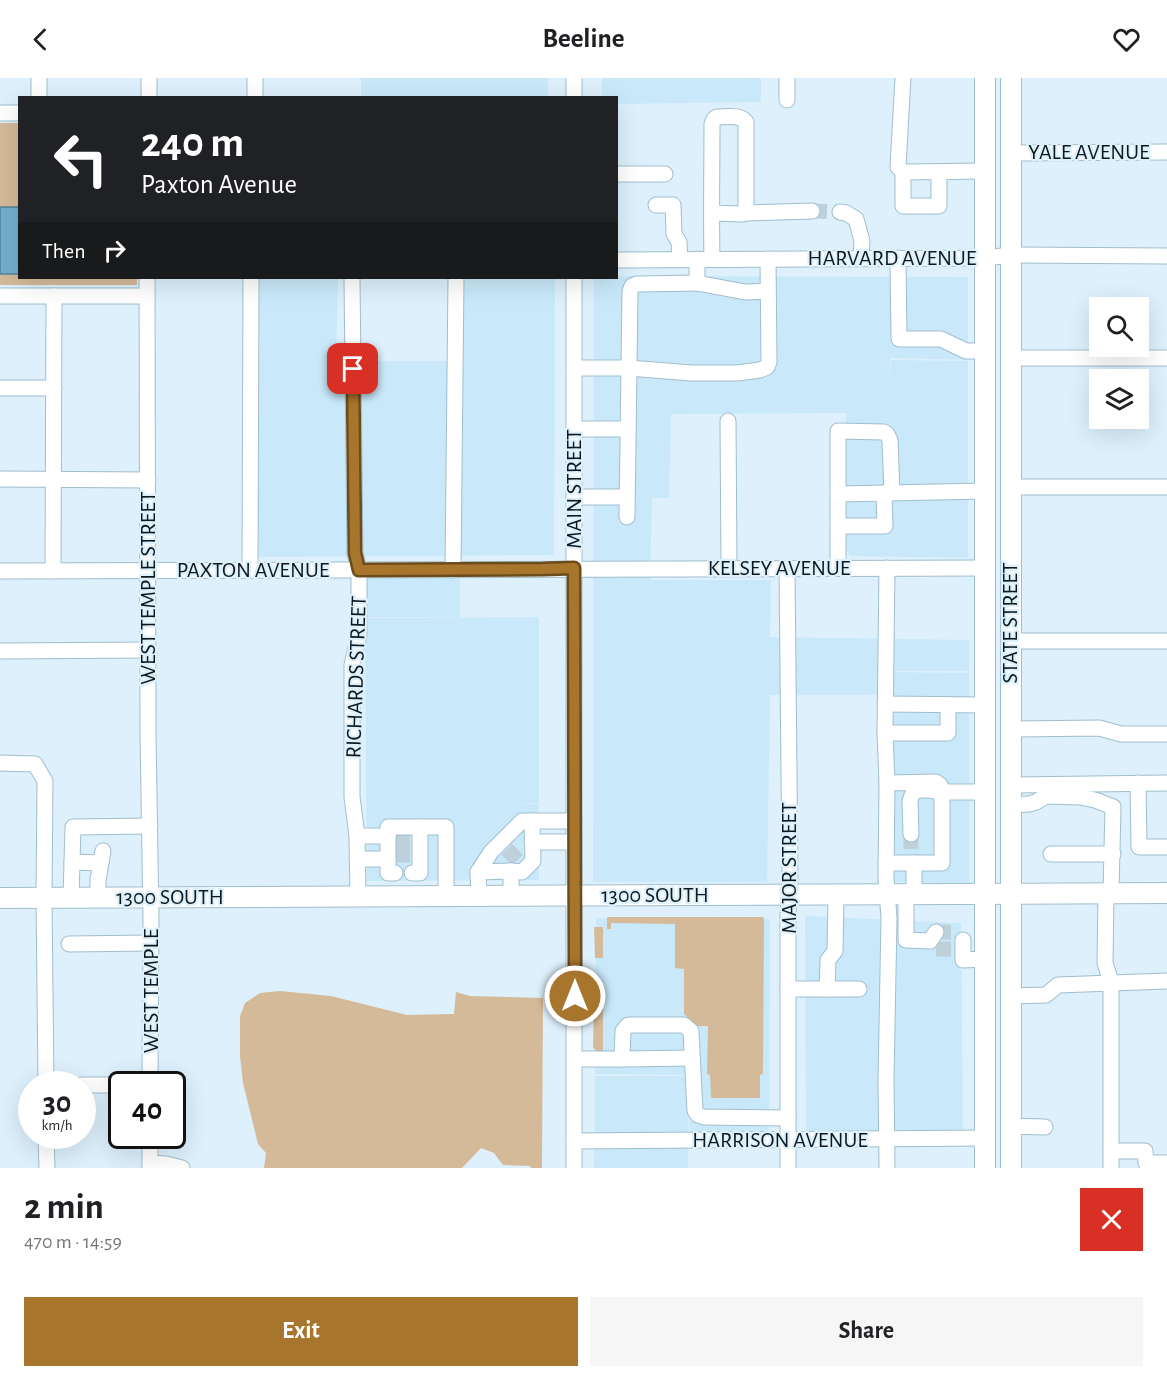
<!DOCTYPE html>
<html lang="en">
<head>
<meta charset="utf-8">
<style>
  :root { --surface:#fff; --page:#f6f6f6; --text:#202124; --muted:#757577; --accent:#a7752b }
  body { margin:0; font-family:"Alegreya Sans",sans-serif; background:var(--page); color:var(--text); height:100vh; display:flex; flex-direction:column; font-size:22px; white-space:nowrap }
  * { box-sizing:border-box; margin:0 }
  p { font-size:20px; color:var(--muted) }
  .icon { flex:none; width:33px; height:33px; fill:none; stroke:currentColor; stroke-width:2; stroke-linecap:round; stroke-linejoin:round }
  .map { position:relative; height:1090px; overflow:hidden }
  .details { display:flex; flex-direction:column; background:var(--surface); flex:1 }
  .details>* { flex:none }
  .guide { position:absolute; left:18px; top:18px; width:600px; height:183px; border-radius:0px; box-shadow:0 6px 24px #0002; background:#202124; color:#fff; overflow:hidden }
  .tools { position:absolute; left:1089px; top:219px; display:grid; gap:12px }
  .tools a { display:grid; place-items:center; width:60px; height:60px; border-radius:0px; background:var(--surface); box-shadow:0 6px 24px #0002; font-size:30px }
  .speed { position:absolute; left:18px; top:993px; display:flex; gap:12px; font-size:30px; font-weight:700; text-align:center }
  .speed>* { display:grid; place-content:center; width:78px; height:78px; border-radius:50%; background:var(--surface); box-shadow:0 6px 24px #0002; line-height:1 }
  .speed small { font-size:15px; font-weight:400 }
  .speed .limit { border:3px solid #111; border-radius:9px; background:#fff; color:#111 }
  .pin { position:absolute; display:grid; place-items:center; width:51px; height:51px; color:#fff; margin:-26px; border-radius:12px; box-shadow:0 3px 9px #0006 }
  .me { position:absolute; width:66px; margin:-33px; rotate:0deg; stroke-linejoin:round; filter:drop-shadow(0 0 4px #0008) }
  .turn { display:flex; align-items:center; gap:21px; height:126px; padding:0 24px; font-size:27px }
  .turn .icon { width:78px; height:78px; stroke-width:2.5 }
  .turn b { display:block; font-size:42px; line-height:51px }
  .then { display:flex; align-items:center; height:57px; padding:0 24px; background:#0003; gap:12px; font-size:22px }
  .round { display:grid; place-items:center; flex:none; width:63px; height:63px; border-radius:0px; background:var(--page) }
  .headline { display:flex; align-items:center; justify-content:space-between; height:102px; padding:0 24px }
  h1 { font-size:36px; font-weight:600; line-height:45px }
  .primary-button { display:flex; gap:12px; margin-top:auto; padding:12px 24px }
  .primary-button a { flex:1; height:69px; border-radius:0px; background:var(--accent); color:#fff; font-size:24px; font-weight:600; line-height:69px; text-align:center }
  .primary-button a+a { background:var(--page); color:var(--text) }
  header { display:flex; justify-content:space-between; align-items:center; height:78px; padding:0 24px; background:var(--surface); font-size:27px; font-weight:600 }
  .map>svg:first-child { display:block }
  .built { fill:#c9e9fa }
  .green { fill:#d4ba99 }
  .water { fill:#72afcd; stroke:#538298; stroke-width:1.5 }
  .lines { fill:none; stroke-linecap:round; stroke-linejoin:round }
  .minor-tunnel { stroke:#bed0da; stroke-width:15; stroke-dasharray:15 8; stroke-linecap:butt }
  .minor-casing { stroke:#9fbece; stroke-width:17 }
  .major-casing { stroke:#9fbece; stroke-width:22 }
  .minor { stroke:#fff; stroke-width:15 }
  .major { stroke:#fff; stroke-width:20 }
  .route-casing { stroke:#6d4c1c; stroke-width:15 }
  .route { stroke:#a7752b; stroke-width:10 }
  .labels { text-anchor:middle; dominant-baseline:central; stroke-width:4.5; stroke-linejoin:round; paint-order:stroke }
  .street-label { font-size:22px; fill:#0c181e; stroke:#ddf0fb }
</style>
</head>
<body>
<header><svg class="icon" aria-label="back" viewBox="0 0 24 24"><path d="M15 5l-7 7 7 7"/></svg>Beeline<svg class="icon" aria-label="heart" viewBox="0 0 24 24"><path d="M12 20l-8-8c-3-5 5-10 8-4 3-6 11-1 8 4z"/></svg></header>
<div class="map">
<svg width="1167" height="1090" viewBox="0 0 1167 1090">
  <rect width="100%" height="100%" fill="#ddf0fb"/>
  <g class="built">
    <rect x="361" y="0" width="187" height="19"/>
    <polygon points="602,0 761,0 761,24 617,26 616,20 602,19"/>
    <polygon points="617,198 968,199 968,282 890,280 889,309 891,282 968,283 968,480 851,478 849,477 846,471 845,465 846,335 671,336 669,420 652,420 650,502 771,502 770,559 969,562 969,593 883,593 883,617 770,617 767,804 593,804 594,200 616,200"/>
    <polygon points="244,200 338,200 336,283 457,283 459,200 555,200 554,477 243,479"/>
    <rect x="365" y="498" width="95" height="41"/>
    <polygon points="539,539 539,725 507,726 539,726 539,802 367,803 365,540"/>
    <polygon points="884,594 969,595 969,805 890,804"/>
    <polygon points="805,838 961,845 963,1056 806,1057"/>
    <polygon points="596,840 770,841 769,1055 690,1055 689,997 595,996"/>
    <polygon points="595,998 689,998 688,1090 594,1090"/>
  </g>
  <g class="green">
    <polygon points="0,45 19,45 20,200 137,200 137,207 0,207"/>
    <polygon points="607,839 763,839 764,841 763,996 760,997 760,1019 759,1020 712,1020 711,1019 710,997 707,996 708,948 697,948 684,936 684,891 675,890 675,846 611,845 611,851 607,851"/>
    <polygon points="594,849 603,849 603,880 595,880"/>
    <polygon points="280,913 331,918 407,937 454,936 456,914 470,918 543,920 542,1090 531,1090 530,1088 503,1087 494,1075 481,1070 462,1090 264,1090 266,1075 258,1066 243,1005 240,978 240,938 245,925 260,915"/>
    <polygon points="601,917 603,917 603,973 597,973 593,970 594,925"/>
  </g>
  <rect class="water" x="0" y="129" width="19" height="67"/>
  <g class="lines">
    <g class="minor-tunnel">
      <polyline points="812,133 840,134"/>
      <polyline points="911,756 911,775"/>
      <polyline points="395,764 412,764"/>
      <polyline points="395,777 413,777"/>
      <polyline points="507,782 520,769"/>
      <polyline points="936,854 955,854"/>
      <polyline points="936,871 955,871"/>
    </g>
    <g class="minor-casing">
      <g id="minor">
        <polyline points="39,0 39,20"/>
        <polyline points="149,0 149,20"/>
        <polyline points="574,0 574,20"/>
        <polyline points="255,20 255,0"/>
        <polyline points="787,22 787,0"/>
        <polyline points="0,35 20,35"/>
        <polyline points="1011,75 1167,74"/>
        <polyline points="903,94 898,89 903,0"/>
        <polyline points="939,94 939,128 903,128 903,94 985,93"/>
        <polyline points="616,96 665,96"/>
        <polyline points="656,127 673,127 674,156 679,164 680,181"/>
        <polyline points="840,134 846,135 856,141 862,163 861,180"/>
        <path d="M712,135l30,1 4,-1v-91c-6,-8 -20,-5 -29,-5l-3,2 -2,5c0,45 -1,90 0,135"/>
        <polyline points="746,135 812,133"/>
        <polyline points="898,180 899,261 941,261 966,273 985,273"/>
        <polyline points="616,182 985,180 1011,177 1167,178"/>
        <polyline points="147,200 148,654 151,842 150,1006"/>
        <polyline points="352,200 355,475 359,492 359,556 352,587 352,719 357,758 358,818"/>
        <polyline points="574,200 574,1090"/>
        <polyline points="697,205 745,214 768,213"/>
        <polyline points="0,218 147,218"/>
        <polyline points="1011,280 1167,280"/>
        <polyline points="574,290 629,290 691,295 737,295 760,292 767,289 769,284 768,181"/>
        <polyline points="0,310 54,310"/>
        <polyline points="728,343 729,490"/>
        <polyline points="574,351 628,351"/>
        <polyline points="0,401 148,402"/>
        <polyline points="1011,409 1167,409"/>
        <polyline points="838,416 984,413"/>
        <polyline points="574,419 627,419"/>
        <polyline points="627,439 630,213 632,208 637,206 697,205 697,181"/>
        <polyline points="838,448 885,448 884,415"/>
        <polyline points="787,490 790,798 788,838 788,1090"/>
        <polyline points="838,490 838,353 884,354 887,356 890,362 892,415"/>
        <polyline points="887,490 885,655 887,705 886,800 889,840 886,1002 887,1090"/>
        <polyline points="250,492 251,200"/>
        <polyline points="453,492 456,200"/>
        <polyline points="0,493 985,490"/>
        <polyline points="53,493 54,218"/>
        <polyline points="1010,563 1167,563"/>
        <polyline points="0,573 148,572"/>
        <polyline points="885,626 985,627"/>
        <polyline points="1010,651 1099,650 1121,656 1167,656"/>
        <polyline points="885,655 948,655 948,627"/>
        <polyline points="0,685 35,686 45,703 44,820 46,1006"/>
        <polyline points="1138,705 1139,769 1167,769"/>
        <polyline points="1010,707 1167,705"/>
        <polyline points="1011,727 1029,726 1036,724 1046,718 1080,719 1095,722 1113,729 1111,815"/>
        <polyline points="911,756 910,723 912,717 914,714 919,712 929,712 942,714 985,714"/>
        <polyline points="357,758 388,758 388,781 357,781"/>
        <polyline points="388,758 388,749 420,749"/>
        <polyline points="532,764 574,764"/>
        <polyline points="1051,776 1113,776"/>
        <polyline points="388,781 388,795 395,795"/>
        <polyline points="72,784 101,785"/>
        <polyline points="886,785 942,785 942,711 940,707 936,704 887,705"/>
        <polyline points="511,793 522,794 533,783 532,743"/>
        <polyline points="478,794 511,793 511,818"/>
        <polyline points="412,795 420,795 420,749 446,749 446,819"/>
        <polyline points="1106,815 1105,885 1111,904 1111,1073 1145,1073 1146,1085 1167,1085"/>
        <polyline points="906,816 906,862 930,863 936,854"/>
        <polyline points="914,816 914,785"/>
        <polyline points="479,818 478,794 491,774 522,743 574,743"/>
        <polyline points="71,820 73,749 150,748"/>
        <polyline points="98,820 98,802 103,773"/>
        <polyline points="963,862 963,882 985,881"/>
        <polyline points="69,866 151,865"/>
        <polyline points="788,911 859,911"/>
        <polyline points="827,911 828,882 835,873 836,817"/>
        <polyline points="1011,918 1046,917 1058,907 1167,903"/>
        <polyline points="575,981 622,981 623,953 628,947 684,947 691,953 695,1033 698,1037 704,1039 788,1040"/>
        <polyline points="622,981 692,980"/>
        <polyline points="122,1006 150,1006"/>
        <polyline points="82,1007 122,1007"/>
        <polyline points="1011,1048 1045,1049"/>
        <polyline points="46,1058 47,1090"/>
        <polyline points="574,1063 985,1060"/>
        <polyline points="150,1085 166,1086 182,1090"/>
        <polyline points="150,1090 150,1058"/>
        <polyline points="1111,1090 1111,1073"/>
      </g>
    </g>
    <g class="major-casing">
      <g id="major">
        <polyline points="985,0 985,1090"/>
        <polyline points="1011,0 1011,1090"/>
        <polyline points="0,820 1167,815"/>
      </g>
    </g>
    <use href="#minor" class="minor"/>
    <use href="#major" class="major"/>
  </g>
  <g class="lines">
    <g class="route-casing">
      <polyline id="route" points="353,291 355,475 359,492 543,491 574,490 575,918"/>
    </g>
    <use href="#route" class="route"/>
  </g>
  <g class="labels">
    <g class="street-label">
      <text x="1089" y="74">YALE AVENUE</text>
      <text x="892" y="180">HARVARD AVENUE</text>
      <text transform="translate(574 411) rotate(-90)">MAIN STREET</text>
      <text x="779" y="490">KELSEY AVENUE</text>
      <text x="253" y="492">PAXTON AVENUE</text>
      <text transform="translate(148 510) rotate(-90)">WEST TEMPLE STREET</text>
      <text transform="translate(1010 545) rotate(-90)">STATE STREET</text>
      <text transform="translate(356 599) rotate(-88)">RICHARDS STREET</text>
      <text transform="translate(789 790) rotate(-90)">MAJOR STREET</text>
      <text x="655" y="817">1300 SOUTH</text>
      <text x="170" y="819">1300 SOUTH</text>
      <text transform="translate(151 913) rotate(-90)">WEST TEMPLE</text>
      <text x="780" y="1062">HARRISON AVENUE</text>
    </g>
  </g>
</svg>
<div class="tools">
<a><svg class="icon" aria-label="search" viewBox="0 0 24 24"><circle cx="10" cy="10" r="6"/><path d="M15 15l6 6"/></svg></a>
<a><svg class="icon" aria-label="layers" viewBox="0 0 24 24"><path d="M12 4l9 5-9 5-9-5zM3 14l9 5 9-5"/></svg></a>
</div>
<div class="speed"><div>30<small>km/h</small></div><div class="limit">40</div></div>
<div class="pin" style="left:353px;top:291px;background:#d93025"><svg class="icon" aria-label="arrive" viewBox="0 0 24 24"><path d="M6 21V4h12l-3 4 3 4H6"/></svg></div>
<svg class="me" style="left:575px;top:918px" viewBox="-20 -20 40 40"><circle r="17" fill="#a7752b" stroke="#fff" stroke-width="3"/><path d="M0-11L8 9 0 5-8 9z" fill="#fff"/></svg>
<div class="guide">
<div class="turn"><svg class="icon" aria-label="left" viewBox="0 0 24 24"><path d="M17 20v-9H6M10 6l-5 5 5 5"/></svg><div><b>240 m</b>Paxton Avenue</div></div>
<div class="then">Then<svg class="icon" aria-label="right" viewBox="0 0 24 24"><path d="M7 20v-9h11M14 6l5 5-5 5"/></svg></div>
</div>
</div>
<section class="details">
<div class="headline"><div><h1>2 min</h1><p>470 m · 14:59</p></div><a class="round" style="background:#d93025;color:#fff"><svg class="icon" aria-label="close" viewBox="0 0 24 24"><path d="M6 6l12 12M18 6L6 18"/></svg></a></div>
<div class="primary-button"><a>Exit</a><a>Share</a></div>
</section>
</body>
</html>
